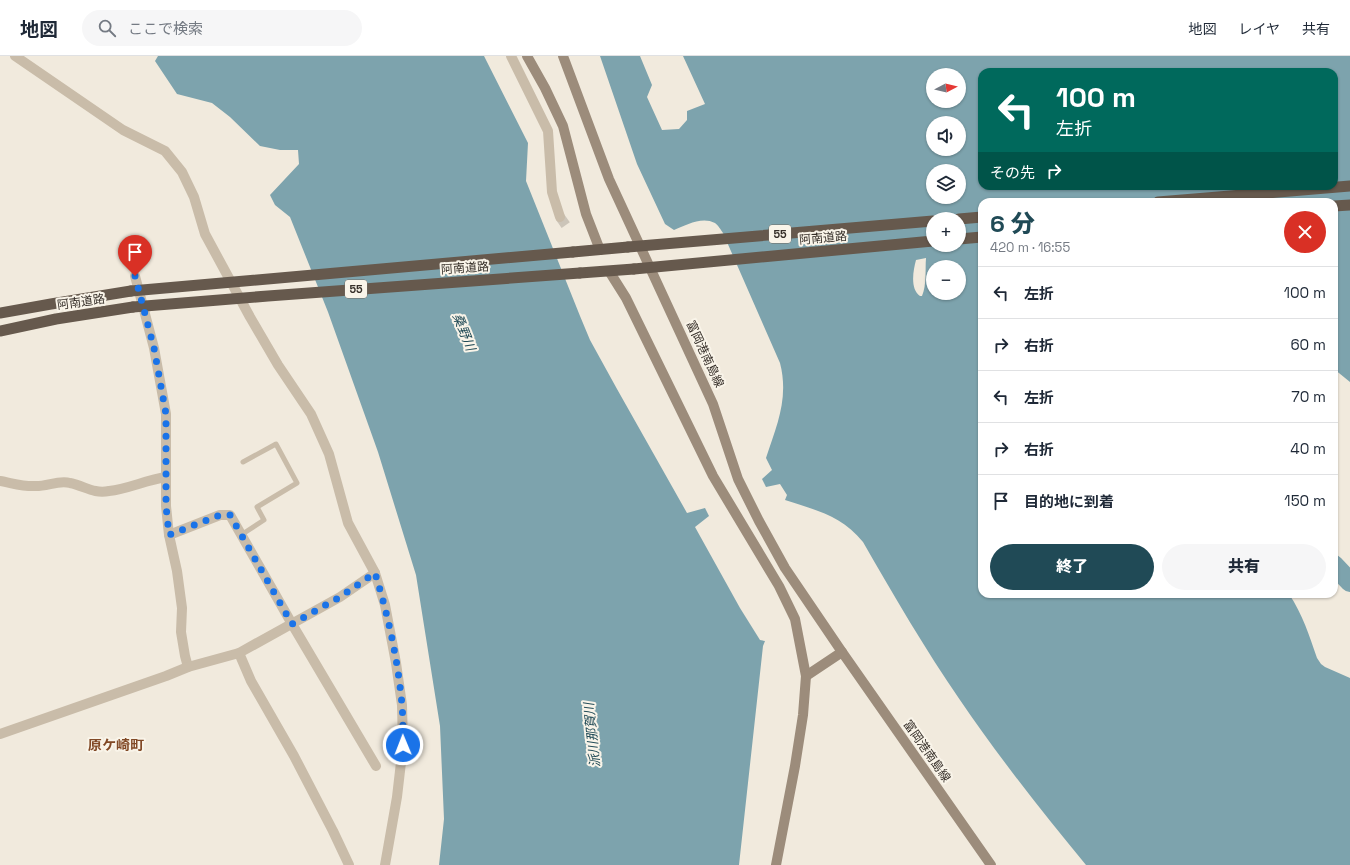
<!DOCTYPE html>
<html lang="ja">
<head>
<meta charset="utf-8">
<style>
  :root { --surface:#fff; --page:#f6f6f7; --text:#1f2937; --muted:#747a83; --line:#e0e1e3; --accent:#204a56 }
  body { margin:0; font-family:"Space Grotesk","Noto Sans JP",sans-serif; background:var(--page); color:var(--text); height:100vh; display:flex; flex-direction:column; font-size:15px; white-space:nowrap }
  * { box-sizing:border-box; margin:0 }
  p { font-size:13px; color:var(--muted) }
  .icon { flex:none; width:22px; height:22px; fill:none; stroke:currentColor; stroke-width:2; stroke-linecap:round; stroke-linejoin:round }
  .map { position:relative; flex:1; overflow:hidden }
  .side { position:absolute; left:978px; top:142px; width:360px; height:400px; display:flex; flex-direction:column; background:var(--surface); border-radius:12px; box-shadow:0 1px 3px #0004 }
  .side>* { flex:none }
  .guide { position:absolute; left:978px; top:12px; width:360px; height:122px; border-radius:12px; box-shadow:0 1px 3px #0004; background:#00695c; color:#fff; overflow:hidden }
  .needle { width:26px; rotate:83deg }
  .fabs { position:absolute; left:926px; top:12px; display:grid; gap:8px }
  .fabs a { display:grid; place-items:center; width:40px; height:40px; border-radius:50%; background:var(--surface); box-shadow:0 1px 3px #0004; font-size:20px }
  .pin { position:absolute; display:grid; place-items:center; width:34px; height:34px; color:#fff; margin:-41px -17px; border-radius:50% 50% 50% 0; rotate:-45deg; box-shadow:0 0 4px #0007 }
  .pin .icon { rotate:45deg }
  .me { position:absolute; width:44px; margin:-22px; rotate:359deg; stroke-linejoin:round; filter:drop-shadow(0 0 3px #0008) }
  .turn { display:flex; align-items:center; gap:14px; height:84px; padding:0 12px; font-size:18px }
  .turn .icon { width:52px; height:52px; stroke-width:2.5 }
  .turn b { display:block; font-size:28px; line-height:34px }
  .then { display:flex; align-items:center; height:38px; padding:0 12px; background:#0003; gap:8px; font-size:15px }
  .round { display:grid; place-items:center; flex:none; width:42px; height:42px; border-radius:21px; background:var(--page) }
  .summary { display:flex; align-items:center; justify-content:space-between; height:68px; padding:0 12px }
  h1 { font-size:24px; font-weight:800; line-height:30px; color:var(--accent) }
  .cta { display:flex; gap:8px; margin-top:auto; padding:8px 12px }
  .cta a { flex:1; height:46px; border-radius:24px; background:var(--accent); color:#fff; font-size:16px; font-weight:800; line-height:46px; text-align:center }
  .cta a+a { background:var(--page); color:var(--text) }
  ul { padding:0; list-style:none }
  li { display:flex; align-items:center; gap:12px; height:52px; padding:0 12px; border-top:1px solid var(--line) }
  li div { flex:1 }
  li b { display:block; font-size:15px }
  li em { font-style:normal }
  header { display:flex; align-items:center; gap:24px; box-sizing:border-box; height:56px; padding:0 20px; background:var(--surface); border-bottom:1px solid var(--line) }
  header strong { font-size:19px }
  nav { display:flex; gap:22px; margin-inline-start:auto; font-size:14px }
  .search { width:280px; height:36px; background:var(--page); display:flex; align-items:center; gap:10px; box-sizing:border-box; padding:0 14px; border-radius:22px; color:var(--muted); font-size:15px }
  .map>svg:first-child { display:block }
  .water { fill:#7da3ad; fill-rule:evenodd }
  .lines { fill:none; stroke-linecap:round; stroke-linejoin:round }
  .river { stroke:#7da3ad; stroke-width:20 }
  .minor-tunnel { stroke:#ccc5b9; stroke-width:10; stroke-dasharray:10 5; stroke-linecap:butt }
  .service { stroke:#c9bca9; stroke-width:5 }
  .minor { stroke:#c9bca9; stroke-width:10 }
  .secondary { stroke:#9c8c7b; stroke-width:10 }
  .trunk { stroke:#66594d; stroke-width:11 }
  .trunk-bridge { stroke:#66594d; stroke-width:11 }
  .route { stroke:#1a73e8; stroke-width:7; stroke-dasharray:0 12.6 }
  .labels { text-anchor:middle; dominant-baseline:central; stroke-width:4; stroke-linejoin:round; paint-order:stroke }
  .shield { fill:#f9f4e9; stroke:#706a63; stroke-width:1 }
  .shield-label { font-size:11px; font-weight:bold; fill:#362f29 }
  .street-label { font-size:12px; fill:#362f29; stroke:#f9f4e9 }
  .water-label { font-size:13px; font-style:italic; fill:#204a56; stroke:#f9f4e9 }
  .quarter-label { font-size:14px; font-weight:bold; fill:#814926; stroke:#f9f4e9 }
</style>
</head>
<body>
<header>
<strong>地図</strong>
<div class="search"><svg class="icon" aria-label="search" viewBox="0 0 24 24"><circle cx="10" cy="10" r="6"/><path d="M15 15l6 6"/></svg>ここで検索</div>
<nav><a>地図</a><a>レイヤ</a><a>共有</a></nav>
</header>
<div class="map">
<svg width="1350" height="809" viewBox="0 0 1350 809">
  <rect width="100%" height="100%" fill="#f1eadd"/>
  <g class="water">
    <polygon points="158,0 484,0 528,87 526,125 580,260 590,284 617,333 687,457 705,452 709,460 695,471 740,552 760,584 765,585 763,590 739,809 439,809 444,763 440,670 416,519 378,396 328,256 290,161 275,149 270,139 299,108 298,94 280,94 260,90 230,61 212,47 177,38 155,5"/>
    <path d="M600,0h40l12,29 -5,12 15,33 17,-1 8,-9v-9l18,-7 -22,-48h667v326l-16,-13v-167h-352v392h307c14,21 20,41 28,64l4,6 4,3 25,11v187h-264c-44,-53 -87,-108 -126,-165 -35,-51 -66,-104 -97,-158 -21,-26 -47,-32 -78,-42l2,-5 -7,-11 -14,3 -4,-8 10,-9 -6,-12c11,-33 23,-60 14,-95l-57,-130c-2,-3 -5,-8 -8,-10 -13,-7 -29,2 -41,7l-9,-6 -28,-60zM982,16h352v114h-352zM933,19h26v26h-26zM933,67h26v26h-26zM933,115h26v26h-26zM933,163h26v26h-26zM926,202c-1,12 1,26 -4,38h-2c-10,-7 -7,-25 -4,-36zM933,211h26v26h-26z"/>
  </g>
  <g class="lines">
    <polyline class="river" points="1334,509 1350,526"/>
    <polyline class="minor-tunnel" points="560,161 567,171"/>
    <polyline class="service" points="241,479 264,464 257,451 297,427 276,388 243,406"/>
    <g class="minor">
      <polyline points="15,0 123,74 165,95 182,116 194,141 205,178 250,261 278,309 311,358 329,398 348,467 375,517 385,549 396,607 402,649 403,689 397,741 385,809"/>
      <polyline points="511,0 548,75 552,136 560,161"/>
      <polyline points="135,220 154,292 166,358 166,450 169,479 177,515 182,552 181,576 185,600 188,611"/>
      <path d="M0,425c12,2 24,6 36,5 12,0 23,-6 34,-3 15,3 23,11 39,8 19,-2 37,-11 57,-14"/>
      <polyline points="169,479 220,459 230,459 292,568 376,710"/>
      <polyline points="239,597 251,625 294,700 333,775 349,809"/>
      <polyline points="0,678 166,620 188,611 239,597 340,541 375,517"/>
    </g>
    <g class="secondary">
      <polyline points="527,0 545,32 563,70 586,158 600,194"/>
      <polyline points="563,0 609,123 713,348 738,423 759,465 785,512 842,596 991,809"/>
      <polyline points="609,215 626,242 713,420 779,530 795,563 806,620 803,659 795,710 776,809"/>
      <polyline points="806,620 842,596"/>
    </g>
    <g class="trunk">
      <polyline points="1158,146 1350,130"/>
      <polyline points="1334,150 1350,149"/>
      <polyline points="959,163 982,161"/>
      <polyline points="959,183 982,181"/>
      <polyline points="573,196 628,191"/>
      <polyline points="580,217 634,213"/>
      <polyline points="0,257 51,248 131,235"/>
      <polyline points="0,275 56,263 133,251"/>
    </g>
    <g class="trunk-bridge">
      <polyline points="628,191 933,165"/>
      <polyline points="634,213 933,185"/>
      <polyline points="131,235 573,196"/>
      <polyline points="133,251 268,240 580,217"/>
    </g>
  </g>
  <g class="lines">
    <path class="route" d="M135,220l19,72 12,66v92l3,29 51,-20h10l62,109 48,-27 35,-24c13,42 23,87 27,132 1,13 1,26 1,40"/>
  </g>
  <g class="labels">
    <g class="shield">
      <rect x="769" y="169" width="22" height="18" rx="3"/>
      <rect x="345" y="224" width="22" height="18" rx="3"/>
    </g>
    <g class="shield-label">
      <text x="780" y="178">55</text>
      <text x="356" y="233">55</text>
    </g>
    <g class="street-label">
      <text transform="translate(823 182) rotate(-5)">阿南道路</text>
      <text transform="translate(465 212) rotate(-4)">阿南道路</text>
      <text transform="translate(81 246) rotate(-8)">阿南道路</text>
      <text transform="translate(705 298) rotate(65)">富岡港南島線</text>
      <text transform="translate(927 695) rotate(55)">富岡港南島線</text>
    </g>
    <g class="water-label">
      <text transform="translate(464 276) rotate(68)">桑野川</text>
      <text transform="translate(592 679) rotate(-96)">派川那賀川</text>
    </g>
    <g class="quarter-label">
      <text x="116" y="689">原ケ崎町</text>
    </g>
  </g>
</svg>
<div class="fabs">
<a><svg class="needle" viewBox="-14 -14 28 28"><path d="M0-13l5 13h-10z" fill="#e53935"/><path d="M0 13l5-13h-10z" fill="#747a83"/></svg></a>
<a><svg class="icon" aria-label="sound" viewBox="0 0 24 24"><path d="M4 9h4l5-4v14l-5-4H4zM17 9q2 3 0 6"/></svg></a>
<a><svg class="icon" aria-label="layers" viewBox="0 0 24 24"><path d="M12 4l9 5-9 5-9-5zM3 14l9 5 9-5"/></svg></a>
<a>+</a>
<a>−</a>
</div>
<div class="pin" style="left:135px;top:220px;background:#d93025"><svg class="icon" aria-label="arrive" viewBox="0 0 24 24"><path d="M6 21V4h12l-3 4 3 4H6"/></svg></div>
<svg class="me" style="left:403px;top:689px" viewBox="-20 -20 40 40"><circle r="17" fill="#1a73e8" stroke="#fff" stroke-width="3"/><path d="M0-11L8 9 0 5-8 9z" fill="#fff"/></svg>
<div class="guide">
<div class="turn"><svg class="icon" aria-label="left" viewBox="0 0 24 24"><path d="M17 20v-9H6M10 6l-5 5 5 5"/></svg><div><b>100 m</b>左折</div></div>
<div class="then">その先<svg class="icon" aria-label="right" viewBox="0 0 24 24"><path d="M7 20v-9h11M14 6l5 5-5 5"/></svg></div>
</div>
<section class="side">
<div class="summary"><div><h1>6 分</h1><p>420 m · 16:55</p></div><a class="round" style="background:#d93025;color:#fff"><svg class="icon" aria-label="close" viewBox="0 0 24 24"><path d="M6 6l12 12M18 6L6 18"/></svg></a></div>
<ul>
<li><svg class="icon" aria-label="left" viewBox="0 0 24 24"><path d="M17 20v-9H6M10 6l-5 5 5 5"/></svg><div><b>左折</b></div><em>100 m</em></li>
<li><svg class="icon" aria-label="right" viewBox="0 0 24 24"><path d="M7 20v-9h11M14 6l5 5-5 5"/></svg><div><b>右折</b></div><em>60 m</em></li>
<li><svg class="icon" aria-label="left" viewBox="0 0 24 24"><path d="M17 20v-9H6M10 6l-5 5 5 5"/></svg><div><b>左折</b></div><em>70 m</em></li>
<li><svg class="icon" aria-label="right" viewBox="0 0 24 24"><path d="M7 20v-9h11M14 6l5 5-5 5"/></svg><div><b>右折</b></div><em>40 m</em></li>
<li><svg class="icon" aria-label="arrive" viewBox="0 0 24 24"><path d="M6 21V4h12l-3 4 3 4H6"/></svg><div><b>目的地に到着</b></div><em>150 m</em></li>
</ul>
<div class="cta"><a>終了</a><a>共有</a></div>
</section>
</div>
</body>
</html>
